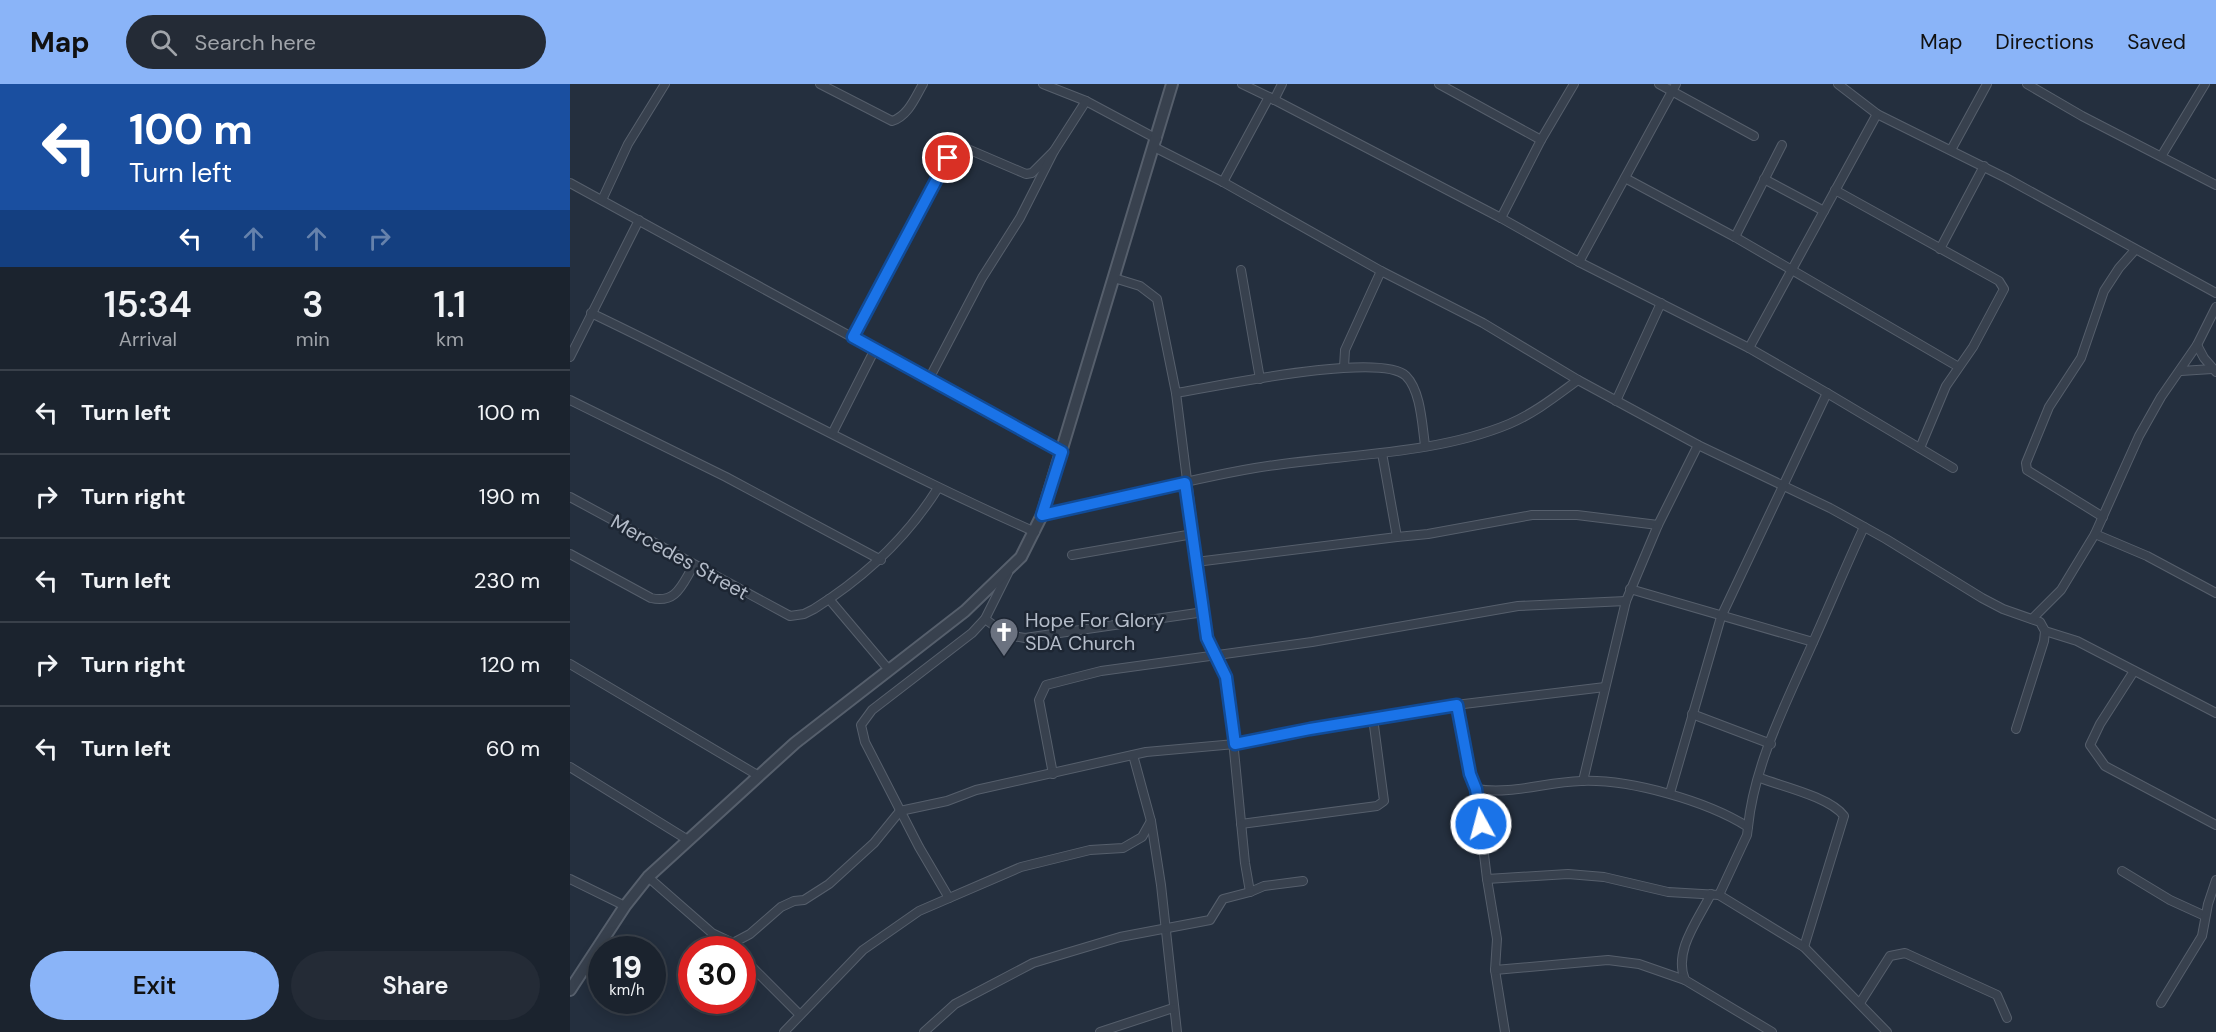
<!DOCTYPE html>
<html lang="en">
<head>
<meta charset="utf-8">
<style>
  :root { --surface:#1b232e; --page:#242b36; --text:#f1f3f6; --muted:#a0a4aa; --line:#39404a; --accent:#8ab4f8 }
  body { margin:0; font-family:"DM Sans",sans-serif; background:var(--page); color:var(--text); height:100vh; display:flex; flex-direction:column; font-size:22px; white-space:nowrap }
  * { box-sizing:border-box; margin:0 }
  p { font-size:20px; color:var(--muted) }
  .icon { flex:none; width:33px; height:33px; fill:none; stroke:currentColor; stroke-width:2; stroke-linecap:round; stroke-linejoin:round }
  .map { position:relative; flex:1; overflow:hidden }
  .drawer { display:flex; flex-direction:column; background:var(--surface); width:570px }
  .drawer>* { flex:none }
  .guide { background:#1a4fa0; color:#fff; overflow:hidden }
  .speed { position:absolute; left:18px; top:852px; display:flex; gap:12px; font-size:30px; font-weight:700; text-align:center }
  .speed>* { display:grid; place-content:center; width:78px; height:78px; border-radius:50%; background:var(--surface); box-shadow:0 3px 15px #0003,0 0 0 2px var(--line); line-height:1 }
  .speed small { font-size:15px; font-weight:400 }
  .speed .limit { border:9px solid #d22; background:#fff; color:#111 }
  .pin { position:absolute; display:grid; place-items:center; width:51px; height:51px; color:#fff; margin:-26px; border:3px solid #fff; border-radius:50%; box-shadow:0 2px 6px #0007 }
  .me { position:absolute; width:66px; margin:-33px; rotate:353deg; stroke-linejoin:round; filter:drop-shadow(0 0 4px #0008) }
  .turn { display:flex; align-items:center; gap:21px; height:126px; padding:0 30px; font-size:27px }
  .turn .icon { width:78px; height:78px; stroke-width:2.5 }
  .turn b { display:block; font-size:42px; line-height:51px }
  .lanes { display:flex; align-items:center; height:57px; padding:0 30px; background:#0003; justify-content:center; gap:30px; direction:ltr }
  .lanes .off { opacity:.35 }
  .eta { display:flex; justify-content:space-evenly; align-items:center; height:102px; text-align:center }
  .eta b { font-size:36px; font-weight:600; line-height:42px }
  .cta { display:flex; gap:12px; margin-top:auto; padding:12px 30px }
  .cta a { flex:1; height:69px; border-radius:36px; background:var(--accent); color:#111; font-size:24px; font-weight:600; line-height:69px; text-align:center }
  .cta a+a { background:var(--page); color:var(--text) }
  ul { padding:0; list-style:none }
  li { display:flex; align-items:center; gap:18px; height:84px; padding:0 30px; border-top:2px solid var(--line) }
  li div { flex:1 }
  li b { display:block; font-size:22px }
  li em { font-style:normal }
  header { display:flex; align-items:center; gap:36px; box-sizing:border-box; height:84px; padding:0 30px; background:var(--accent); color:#111 }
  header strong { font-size:28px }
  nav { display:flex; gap:33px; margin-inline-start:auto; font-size:21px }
  .search { width:420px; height:54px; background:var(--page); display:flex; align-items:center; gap:15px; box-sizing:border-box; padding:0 21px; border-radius:33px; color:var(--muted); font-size:22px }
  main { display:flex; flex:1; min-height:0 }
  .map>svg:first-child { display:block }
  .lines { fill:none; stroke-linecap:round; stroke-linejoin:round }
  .minor-casing { stroke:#565f6c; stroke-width:10 }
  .tertiary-casing { stroke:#565f6c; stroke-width:14 }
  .minor { stroke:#38414e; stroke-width:8 }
  .tertiary { stroke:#38414e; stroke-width:10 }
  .route-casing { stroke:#114b97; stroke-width:15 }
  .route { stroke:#1a73e8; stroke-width:10 }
  .labels { text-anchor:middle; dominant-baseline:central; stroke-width:5; stroke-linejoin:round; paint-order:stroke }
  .street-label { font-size:20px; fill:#b4bcc9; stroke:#1d2633 }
  .poi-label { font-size:20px; fill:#b4bcc9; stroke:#1d2633; text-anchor:start }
</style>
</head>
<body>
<header>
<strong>Map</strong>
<div class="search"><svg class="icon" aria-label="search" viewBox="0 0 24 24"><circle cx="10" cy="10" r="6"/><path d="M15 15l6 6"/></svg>Search here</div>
<nav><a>Map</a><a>Directions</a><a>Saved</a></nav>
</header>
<main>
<section class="drawer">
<div class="guide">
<div class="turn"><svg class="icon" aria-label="left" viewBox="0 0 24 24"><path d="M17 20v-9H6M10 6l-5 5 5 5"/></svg><div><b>100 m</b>Turn left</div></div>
<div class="lanes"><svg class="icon" aria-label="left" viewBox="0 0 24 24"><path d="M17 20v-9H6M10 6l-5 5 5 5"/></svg><svg class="icon off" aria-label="ahead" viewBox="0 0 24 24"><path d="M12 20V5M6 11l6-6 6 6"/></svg><svg class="icon off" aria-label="ahead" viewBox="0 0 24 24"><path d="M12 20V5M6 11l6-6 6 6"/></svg><svg class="icon off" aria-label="right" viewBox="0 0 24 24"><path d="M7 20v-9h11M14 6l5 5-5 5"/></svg></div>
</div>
<div class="eta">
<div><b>15:34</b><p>Arrival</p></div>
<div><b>3</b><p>min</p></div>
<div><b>1.1</b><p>km</p></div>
</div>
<ul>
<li><svg class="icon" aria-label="left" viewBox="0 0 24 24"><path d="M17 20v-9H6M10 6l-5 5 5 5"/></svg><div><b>Turn left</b></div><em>100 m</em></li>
<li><svg class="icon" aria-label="right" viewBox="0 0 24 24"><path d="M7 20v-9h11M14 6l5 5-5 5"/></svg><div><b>Turn right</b></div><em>190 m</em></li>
<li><svg class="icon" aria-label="left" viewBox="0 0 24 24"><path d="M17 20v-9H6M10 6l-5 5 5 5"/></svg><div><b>Turn left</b></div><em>230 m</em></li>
<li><svg class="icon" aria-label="right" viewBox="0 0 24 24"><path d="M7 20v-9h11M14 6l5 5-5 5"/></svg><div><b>Turn right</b></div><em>120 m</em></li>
<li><svg class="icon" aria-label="left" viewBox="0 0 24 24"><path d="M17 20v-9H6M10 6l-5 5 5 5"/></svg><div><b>Turn left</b></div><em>60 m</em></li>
</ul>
<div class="cta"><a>Exit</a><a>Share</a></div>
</section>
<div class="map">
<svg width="1646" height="948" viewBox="0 0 1646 948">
  <rect width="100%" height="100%" fill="#242f3e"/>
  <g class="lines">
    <g class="minor-casing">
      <g id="minor">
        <path d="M250,0l72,37c16,-5 23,-23 31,-37"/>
        <polyline points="473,0 516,17 587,55"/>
        <polyline points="1089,0 1184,52"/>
        <polyline points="1268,0 1307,30 1436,94 1646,209"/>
        <polyline points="1457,0 1512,32 1646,101"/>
        <polyline points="699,13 931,134 971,56 869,0"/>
        <polyline points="704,16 712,0"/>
        <polyline points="971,56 1004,0"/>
        <polyline points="584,63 653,98 811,187 913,239 1008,296 1128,361 1260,424 1316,455 1412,514 1433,525 1470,538 1475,547 1474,557 1446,645"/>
        <polyline points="1381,66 1417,0"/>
        <polyline points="1592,71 1635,0"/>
        <polyline points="1055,94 1165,153 1387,282"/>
        <polyline points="1194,95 1254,127"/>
        <polyline points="653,98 699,13 672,0"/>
        <polyline points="0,99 492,368"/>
        <polyline points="1265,106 1429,197 1434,205 1403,263 1376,302 1350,364"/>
        <polyline points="32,116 58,60 95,0"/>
        <polyline points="931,134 1009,178 1106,0"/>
        <polyline points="1165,153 1212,61"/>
        <polyline points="1370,165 1414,82"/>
        <polyline points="1009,178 1179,264"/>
        <polyline points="671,186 690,295"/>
        <polyline points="544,194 570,202 587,215 606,309 637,554 652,583 658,605 675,779 680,808 694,802 733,797"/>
        <path d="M21,229c149,71 293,152 444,219"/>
        <polyline points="283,253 385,65 393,63 456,90 462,89 484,67"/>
        <polyline points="1627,261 1634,274 1646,288"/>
        <polyline points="0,273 69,136"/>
        <polyline points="774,283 775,266 811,187"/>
        <polyline points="1611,287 1642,285"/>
        <polyline points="359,295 412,194 450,134 484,67 516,17"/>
        <path d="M606,309c37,-6 205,-42 230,-17 15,15 16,49 19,69"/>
        <polyline points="1257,309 1179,264 1307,30"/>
        <polyline points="0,316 156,393 311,476"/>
        <polyline points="1046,317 1091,219"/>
        <polyline points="263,348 305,265"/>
        <polyline points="812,369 827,453 858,450 962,431 1007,431 1088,441"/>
        <path d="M0,413l220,119 14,-2 10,-5c51,-32 92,-70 124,-121"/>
        <path d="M472,431c71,-15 142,-35 213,-47 82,-14 177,-12 254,-44 26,-11 47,-28 69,-44"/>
        <polyline points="1533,433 1457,386 1456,379 1479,323 1511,274 1534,207 1549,184 1565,166"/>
        <polyline points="1525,450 1577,472 1646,509"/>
        <path d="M0,470l81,44c26,6 31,-14 43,-33"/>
        <polyline points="502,471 623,450"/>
        <polyline points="626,478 827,453"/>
        <polyline points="1060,505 1243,558"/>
        <polyline points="259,515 319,586"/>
        <polyline points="415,535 437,551 455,554 634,528"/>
        <polyline points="1462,535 1491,506 1525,450 1569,352 1591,313 1627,261 1646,223"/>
        <polyline points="1475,547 1507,557 1646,629"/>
        <polyline points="0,580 189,692"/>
        <polyline points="1564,587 1530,640 1520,661 1535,682 1646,741"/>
        <path d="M887,621l13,69 6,15c35,6 70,-7 105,-8 49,-2 126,20 167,46l-1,8 -28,60"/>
        <polyline points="1122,630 1201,660"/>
        <polyline points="563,671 581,737 591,801 607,948"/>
        <polyline points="0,683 118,756"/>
        <polyline points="483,690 469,616 476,601 531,587 742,558 948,522 1056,517"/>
        <path d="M1190,694c21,8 70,19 84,38l-40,131"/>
        <polyline points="1013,697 1056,517 1088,441 1128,361"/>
        <polyline points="906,705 917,795 927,855 925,886 935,948"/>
        <polyline points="1100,709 1151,533 1257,309 1383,384"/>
        <polyline points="671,740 807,722 814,717 803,634"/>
        <path d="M1178,743c6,-61 37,-122 62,-178 18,-40 35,-81 54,-122"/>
        <polyline points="1552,787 1600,816 1635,832"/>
        <polyline points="78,793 142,849 163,859 180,850 211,823 224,817 234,816 259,800 304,759 330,727 377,717 406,706 576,668 665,660 869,623 1035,603"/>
        <polyline points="0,795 55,822"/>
        <polyline points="917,795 998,790 1034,793 1098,808 1149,811 1234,863 1317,948"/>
        <path d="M1141,810c-13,26 -38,57 -26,86l87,52"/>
        <polyline points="379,814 349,763 295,658 291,641 302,626 402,549 415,535 438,489"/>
        <polyline points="172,873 229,930"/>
        <polyline points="925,886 1038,876 1069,880 1115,896"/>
        <polyline points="1290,919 1320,872 1335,869 1427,911 1437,934"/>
        <polyline points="1591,919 1632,852 1638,820 1646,796"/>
        <polyline points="214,948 293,866 349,827 451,783 520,766 553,764 572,753 581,737"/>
        <polyline points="354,948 385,920 463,879 550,853 640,836 653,815 680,808"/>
        <polyline points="530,948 603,924"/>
      </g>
    </g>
    <g class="tertiary-casing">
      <polyline id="tertiary" points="0,906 55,822 78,793 225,659 395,527 451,473 472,431 602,0"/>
    </g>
    <use href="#minor" class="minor"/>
    <use href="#tertiary" class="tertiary"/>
  </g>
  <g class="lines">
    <g class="route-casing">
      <polyline id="route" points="378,74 283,253 492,368 472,431 615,399 637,554 656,593 665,660 740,645 887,621 900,690 906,705 911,740"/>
    </g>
    <use href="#route" class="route"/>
  </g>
  <defs>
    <g id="church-pin" transform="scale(1.5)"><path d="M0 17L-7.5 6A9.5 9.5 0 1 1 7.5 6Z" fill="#6b7280" stroke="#1d2633"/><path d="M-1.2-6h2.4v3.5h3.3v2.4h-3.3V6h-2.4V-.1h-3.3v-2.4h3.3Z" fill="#fff"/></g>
  </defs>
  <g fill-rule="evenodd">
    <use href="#church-pin" x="434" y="548"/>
  </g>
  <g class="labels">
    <g class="street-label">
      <text transform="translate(110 473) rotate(29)">Mercedes Street</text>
    </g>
    <g class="poi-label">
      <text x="455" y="536">Hope For Glory<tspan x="455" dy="23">SDA Church</tspan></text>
    </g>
  </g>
</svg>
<div class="speed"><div>19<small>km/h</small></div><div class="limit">30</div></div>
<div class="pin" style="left:378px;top:74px;background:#d93025"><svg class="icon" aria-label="arrive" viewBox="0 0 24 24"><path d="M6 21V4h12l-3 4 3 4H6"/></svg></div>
<svg class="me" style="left:911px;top:740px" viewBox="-20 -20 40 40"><circle r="17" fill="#1a73e8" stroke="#fff" stroke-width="3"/><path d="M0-11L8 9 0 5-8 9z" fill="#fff"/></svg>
</div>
</main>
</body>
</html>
